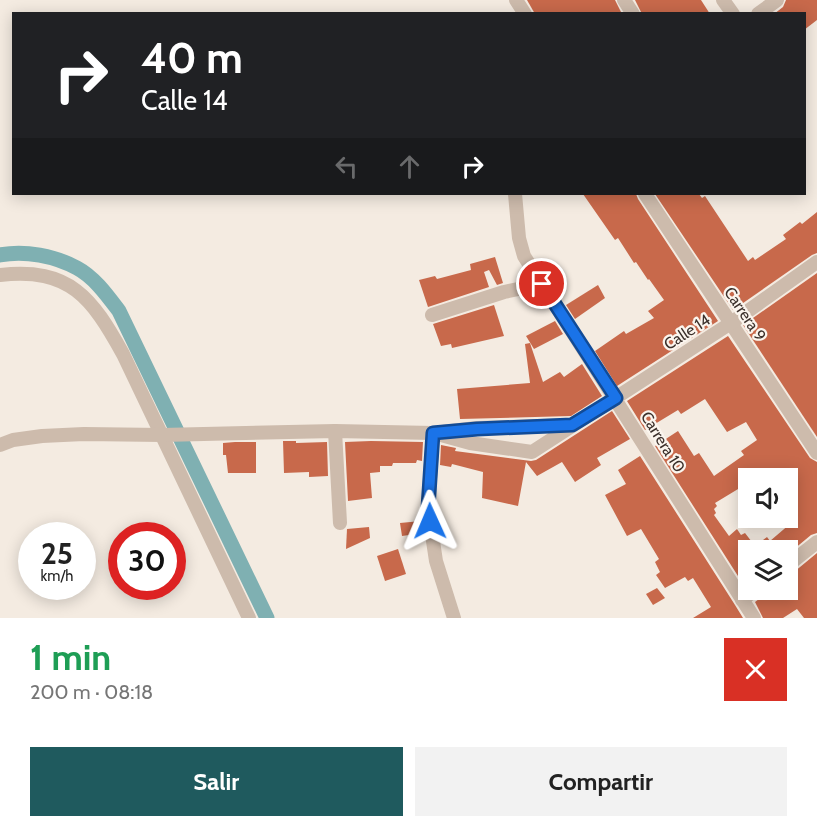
<!DOCTYPE html>
<html lang="es">
<head>
<meta charset="utf-8">
<style>
  :root { --surface:#fff; --page:#f2f2f2; --text:#222; --muted:#767676; --accent:#1f5a5e }
  body { margin:0; font-family:Cabin,sans-serif; background:var(--page); color:var(--text); height:100vh; display:flex; flex-direction:column; font-size:22px; white-space:nowrap }
  * { box-sizing:border-box; margin:0 }
  p { font-size:20px; color:var(--muted) }
  .icon { flex:none; width:33px; height:33px; fill:none; stroke:currentColor; stroke-width:2; stroke-linecap:round; stroke-linejoin:round }
  .map { position:relative; height:618px; overflow:hidden }
  .details { display:flex; flex-direction:column; background:var(--surface); flex:1 }
  .details>* { flex:none }
  .guide { position:absolute; left:12px; top:12px; width:794px; height:183px; border-radius:0px; box-shadow:0 3px 15px #0003; background:#202124; color:#fff; overflow:hidden }
  .fabs { position:absolute; left:738px; top:468px; display:grid; gap:12px }
  .fabs a { display:grid; place-items:center; width:60px; height:60px; border-radius:0px; background:var(--surface); box-shadow:0 3px 15px #0003; font-size:30px }
  .speed { position:absolute; left:18px; top:522px; display:flex; gap:12px; font-size:30px; font-weight:700; text-align:center }
  .speed>* { display:grid; place-content:center; width:78px; height:78px; border-radius:50%; background:var(--surface); box-shadow:0 3px 15px #0003; line-height:1 }
  .speed small { font-size:15px; font-weight:400 }
  .speed .limit { border:9px solid #d22; background:#fff; color:#111 }
  .pin { position:absolute; display:grid; place-items:center; width:51px; height:51px; color:#fff; margin:-26px; border:3px solid #fff; border-radius:50%; box-shadow:0 2px 6px #0007 }
  .me { position:absolute; width:66px; margin:-33px; rotate:359deg; stroke-linejoin:round; filter:drop-shadow(0 0 4px #0008) }
  .turn { display:flex; align-items:center; gap:21px; height:126px; padding:0 30px; font-size:27px }
  .turn .icon { width:78px; height:78px; stroke-width:2.5 }
  .turn b { display:block; font-size:42px; line-height:51px }
  .lanes { display:flex; align-items:center; height:57px; padding:0 30px; background:#0003; justify-content:center; gap:30px; direction:ltr }
  .lanes .off { opacity:.35 }
  .round { display:grid; place-items:center; flex:none; width:63px; height:63px; border-radius:0px; background:var(--page) }
  .head { display:flex; align-items:center; justify-content:space-between; height:102px; padding:0 30px }
  h1 { font-size:36px; font-weight:700; line-height:45px; color:#1e9e55 }
  .button { display:flex; gap:12px; margin-top:auto; padding:12px 30px }
  .button a { flex:1; height:69px; border-radius:0px; background:var(--accent); color:#fff; font-size:24px; font-weight:700; line-height:69px; text-align:center }
  .button a+a { background:var(--page); color:var(--text) }
  .map>svg:first-child { display:block }
  .lines { fill:none; stroke-linecap:round; stroke-linejoin:round }
  .canal { stroke:#7fb0b2; stroke-width:15 }
  .building { fill:#c8694b; fill-rule:evenodd }
  .street { stroke:#cdbbac; stroke-width:14 }
  .route-casing { stroke:#114b97; stroke-width:15 }
  .route { stroke:#1a73e8; stroke-width:10 }
  .labels { text-anchor:middle; dominant-baseline:central; stroke-width:4.5; stroke-linejoin:round; paint-order:stroke }
  .street-label { font-size:16px; fill:#3b302b; stroke:#fbf5ee }
</style>
</head>
<body>
<div class="map">
<svg width="817" height="618" viewBox="0 0 817 618">
  <rect width="100%" height="100%" fill="#f4ebe1"/>
  <g class="lines">
    <path class="canal" d="M0,255c25,-5 55,1 77,13 17,9 30,27 42,43l148,307"/>
  </g>
  <g class="building">
    <polygon points="527,0 615,0 622,14 535,14"/>
    <polygon points="635,0 701,0 710,14 642,14"/>
    <polygon points="786,0 817,0 817,20 804,30 804,14 774,14 783,7"/>
    <polygon points="583,194 636,194 638,199 718,321 617,386 595,351 624,331 626,334 654,318 648,311 664,300 649,279 648,280 636,262 634,263 618,238 615,240"/>
    <polygon points="655,194 699,194 702,198 705,196 748,261 753,257 755,260 786,239 783,235 800,222 802,224 817,212 817,253 812,255 733,310"/>
    <polygon points="495,257 503,283 497,285 489,270 484,272 489,287 428,307 419,280 435,276 437,279 471,270 470,264"/>
    <polygon points="817,273 817,437 743,325"/>
    <polygon points="598,285 605,298 575,319 566,305"/>
    <polygon points="494,305 504,336 452,348 451,344 441,346 433,324"/>
    <polygon points="555,321 563,334 534,349 526,336"/>
    <path d="M728,336l82,122 7,4v71l-6,2 -23,19v-4h-40v34l-3,3 -90,-141 23,-15 16,25 5,-3 15,23 30,-21 -3,-4 16,-11 -11,-18 -19,10 -22,-33 -24,15 -3,-4 -33,20 -18,-29zM748,478h40v8l7,10 -7,5v4l9,13 -27,23 -3,-4 -12,9 -10,-13 -4,2 -4,-6 -8,7 -15,-21 2,-2 -2,-4 3,-3 -2,-3 33,-20z"/>
    <polygon points="530,343 543,382 560,372 564,377 582,364 602,396 571,416 460,419 457,389 530,383 525,344"/>
    <polygon points="612,411 630,439 597,458 601,465 575,482 562,462 537,476 526,462 518,506 482,498 483,472 452,464 451,467 440,465 441,445 456,448 455,451 531,461 536,460"/>
    <polygon points="283,441 296,441 296,443 327,442 328,476 309,477 309,472 284,473"/>
    <polygon points="371,441 423,442 422,461 417,460 416,463 393,463 392,466 380,466 380,472 370,473 372,498 348,501 345,442"/>
    <polygon points="235,442 256,442 256,473 228,473 226,455 223,455 223,443"/>
    <polygon points="640,456 735,605 743,618 693,618 711,607 693,578 688,581 685,577 665,588 656,575 660,572 655,562 659,559 641,529 627,536 605,495 626,484 618,470"/>
    <polygon points="421,521 423,533 402,536 400,523"/>
    <polygon points="369,527 370,538 346,549 347,529"/>
    <polygon points="398,549 406,574 385,581 377,556"/>
    <polygon points="817,553 817,618 804,618 797,609 783,618 763,618 755,602 771,590 788,590 788,574 794,572"/>
    <polygon points="657,588 665,598 653,605 646,594"/>
  </g>
  <g class="lines">
    <g class="street">
      <polyline points="516,0 525,14"/>
      <polyline points="624,0 633,14"/>
      <polyline points="723,0 733,14"/>
      <polyline points="758,14 777,0"/>
      <polyline points="515,194 519,238 524,256 754,618"/>
      <polyline points="645,194 817,453"/>
      <path d="M0,275c70,-8 92,23 123,79l126,264"/>
      <polyline points="432,315 504,292 542,284"/>
      <polyline points="335,431 340,523"/>
      <polyline points="433,433 428,508 436,561 454,618"/>
      <polyline points="441,435 470,443 532,452 731,323 817,262"/>
      <polyline points="0,445 13,440 42,436 84,434 162,435 335,431 433,433 477,428 572,425"/>
      <polyline points="788,565 817,542"/>
      <polyline points="742,600 755,590"/>
    </g>
  </g>
  <g class="lines">
    <g class="route-casing">
      <polyline id="route" points="430,521 428,508 433,433 477,429 572,425 616,398 542,284"/>
    </g>
    <use href="#route" class="route"/>
  </g>
  <g class="labels">
    <g class="street-label">
      <text transform="translate(745 314) rotate(56)">Carrera 9</text>
      <text transform="translate(687 332) rotate(-33)">Calle 14</text>
      <text transform="translate(663 442) rotate(58)">Carrera 10</text>
    </g>
  </g>
</svg>
<div class="fabs">
<a><svg class="icon" aria-label="sound" viewBox="0 0 24 24"><path d="M4 9h4l5-4v14l-5-4H4zM17 9q2 3 0 6"/></svg></a>
<a><svg class="icon" aria-label="layers" viewBox="0 0 24 24"><path d="M12 4l9 5-9 5-9-5zM3 14l9 5 9-5"/></svg></a>
</div>
<div class="speed"><div>25<small>km/h</small></div><div class="limit">30</div></div>
<div class="pin" style="left:542px;top:284px;background:#d93025"><svg class="icon" aria-label="arrive" viewBox="0 0 24 24"><path d="M6 21V4h12l-3 4 3 4H6"/></svg></div>
<svg class="me" style="left:430px;top:521px" viewBox="-20 -20 40 40"><path d="M0-17L14 15 0 8-14 15z" fill="#1a73e8" stroke="#fff" stroke-width="4"/></svg>
<div class="guide">
<div class="turn"><svg class="icon" aria-label="right" viewBox="0 0 24 24"><path d="M7 20v-9h11M14 6l5 5-5 5"/></svg><div><b>40 m</b>Calle 14</div></div>
<div class="lanes"><svg class="icon off" aria-label="left" viewBox="0 0 24 24"><path d="M17 20v-9H6M10 6l-5 5 5 5"/></svg><svg class="icon off" aria-label="ahead" viewBox="0 0 24 24"><path d="M12 20V5M6 11l6-6 6 6"/></svg><svg class="icon" aria-label="right" viewBox="0 0 24 24"><path d="M7 20v-9h11M14 6l5 5-5 5"/></svg></div>
</div>
</div>
<section class="details">
<div class="head"><div><h1>1 min</h1><p>200 m · 08:18</p></div><a class="round" style="background:#d93025;color:#fff"><svg class="icon" aria-label="close" viewBox="0 0 24 24"><path d="M6 6l12 12M18 6L6 18"/></svg></a></div>
<div class="button"><a>Salir</a><a>Compartir</a></div>
</section>
</body>
</html>
